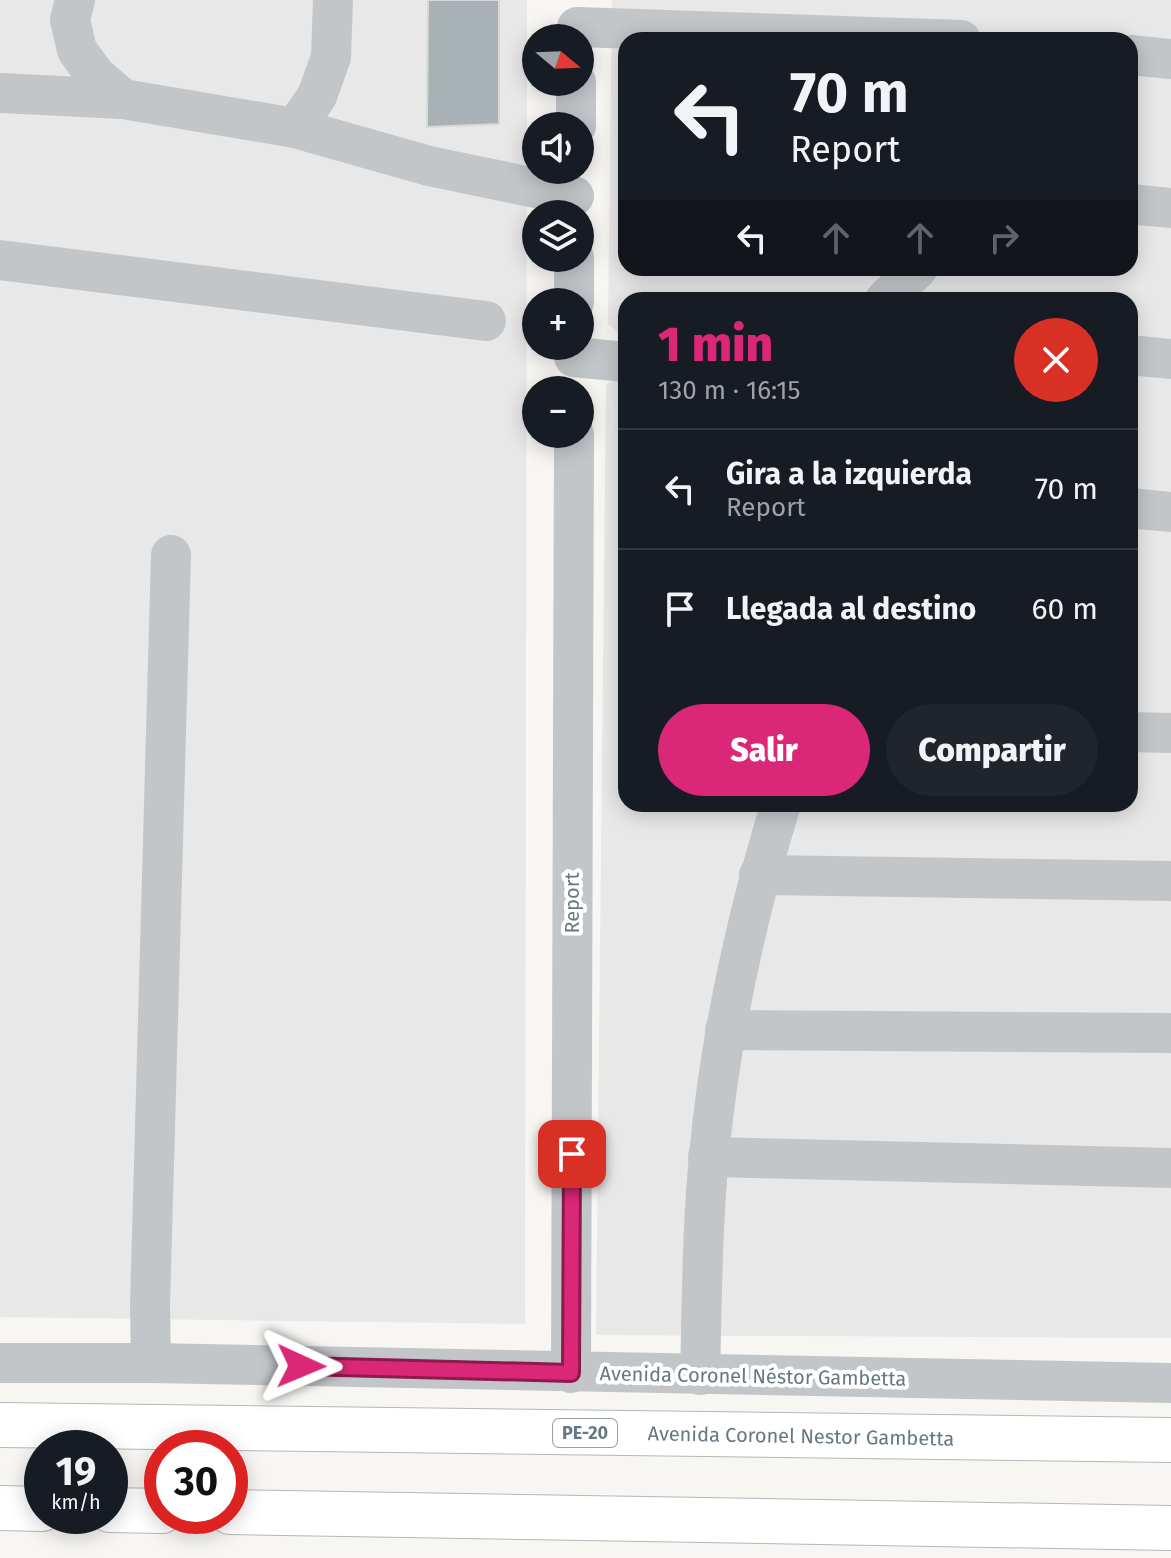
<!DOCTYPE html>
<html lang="es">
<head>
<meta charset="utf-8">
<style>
  :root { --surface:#171b24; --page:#20242c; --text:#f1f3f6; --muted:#9ea1a6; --line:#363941; --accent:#db2777 }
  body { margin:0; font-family:"Fira Sans",sans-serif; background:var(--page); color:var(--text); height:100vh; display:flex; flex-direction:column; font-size:30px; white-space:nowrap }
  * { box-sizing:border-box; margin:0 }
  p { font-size:26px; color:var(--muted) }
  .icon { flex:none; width:44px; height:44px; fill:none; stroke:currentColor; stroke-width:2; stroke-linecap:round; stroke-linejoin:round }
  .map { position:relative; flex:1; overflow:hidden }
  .sheet { position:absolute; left:618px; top:292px; width:520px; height:520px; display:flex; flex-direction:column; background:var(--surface); border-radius:24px; box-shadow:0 4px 20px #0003 }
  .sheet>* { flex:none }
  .hud { position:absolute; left:618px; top:32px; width:520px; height:244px; border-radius:24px; box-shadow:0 4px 20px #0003; background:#171b24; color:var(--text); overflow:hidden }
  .needle { width:52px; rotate:109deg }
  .controls { position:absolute; left:522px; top:24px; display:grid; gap:16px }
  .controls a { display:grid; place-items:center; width:72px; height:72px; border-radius:50%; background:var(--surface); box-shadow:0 4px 20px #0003; font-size:40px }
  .speed { position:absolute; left:24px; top:1430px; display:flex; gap:16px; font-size:40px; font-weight:700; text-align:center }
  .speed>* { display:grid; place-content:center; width:104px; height:104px; border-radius:50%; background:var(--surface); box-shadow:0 4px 20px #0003; line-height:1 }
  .speed small { font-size:20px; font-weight:400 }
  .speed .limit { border:12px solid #d22; background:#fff; color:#111 }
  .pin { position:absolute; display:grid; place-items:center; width:68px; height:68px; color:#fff; margin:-34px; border-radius:16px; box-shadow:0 4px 12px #0006 }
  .me { position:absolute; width:88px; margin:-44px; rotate:91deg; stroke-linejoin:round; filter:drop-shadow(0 0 6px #0008) }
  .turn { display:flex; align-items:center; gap:28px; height:168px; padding:0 40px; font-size:36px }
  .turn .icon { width:104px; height:104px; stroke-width:2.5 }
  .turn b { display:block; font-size:56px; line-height:68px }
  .lanes { display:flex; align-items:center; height:76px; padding:0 40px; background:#0003; justify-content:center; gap:40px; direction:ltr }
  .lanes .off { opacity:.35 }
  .round { display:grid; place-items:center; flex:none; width:84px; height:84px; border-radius:42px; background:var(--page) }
  .head { display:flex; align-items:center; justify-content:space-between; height:136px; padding:0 40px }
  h1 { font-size:48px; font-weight:800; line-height:60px; color:var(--accent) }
  .button { display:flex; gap:16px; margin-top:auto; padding:16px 40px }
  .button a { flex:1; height:92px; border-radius:48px; background:var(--accent); color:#fff; font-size:32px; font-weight:800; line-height:92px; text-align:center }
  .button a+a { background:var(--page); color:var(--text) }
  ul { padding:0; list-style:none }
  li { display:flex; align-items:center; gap:24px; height:120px; padding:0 40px; border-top:2px solid var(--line) }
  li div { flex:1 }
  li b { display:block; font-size:30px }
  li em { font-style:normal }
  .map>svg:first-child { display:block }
  .built { fill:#e7e8e7; fill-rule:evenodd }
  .building { fill:#a8b1b6; stroke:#d8d8d6; stroke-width:2 }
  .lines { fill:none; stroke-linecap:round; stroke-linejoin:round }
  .highway-casing { stroke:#b3b7ba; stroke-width:46 }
  .minor { stroke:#c2c6c9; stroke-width:40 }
  .highway { stroke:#fff; stroke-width:44 }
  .route-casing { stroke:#8e194d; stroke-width:20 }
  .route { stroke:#db2777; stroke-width:14 }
  .labels { text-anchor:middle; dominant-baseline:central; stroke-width:8; stroke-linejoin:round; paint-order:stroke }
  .shield { fill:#fff; stroke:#93a0a9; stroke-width:2 }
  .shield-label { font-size:18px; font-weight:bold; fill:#657884 }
  .street-label { font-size:20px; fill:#657884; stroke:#fff }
</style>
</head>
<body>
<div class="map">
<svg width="1171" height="1558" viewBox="0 0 1171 1558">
  <rect width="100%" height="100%" fill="#f7f6f3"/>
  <g class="built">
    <polygon points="0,0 527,0 525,1324 0,1317"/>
    <path d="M612,0h559v1338l-575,-3 10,-950 18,-12v-36l-16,-13zM626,40h504v228h-504zM626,300h504v504h-504z"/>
  </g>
  <polygon class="building" points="428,0 499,0 499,124 427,127"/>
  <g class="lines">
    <g class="highway-casing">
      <g id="highway">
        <polyline points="0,1425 1171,1440"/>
        <polyline points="0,1508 42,1509"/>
        <polyline points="110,1510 162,1511"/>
        <polyline points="230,1512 1171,1528"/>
      </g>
    </g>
    <g class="minor">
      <polyline points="75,0 70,20 77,50 95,75 123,99 295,128 429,166 574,196"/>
      <polyline points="577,27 961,40"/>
      <polyline points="1130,55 1171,59"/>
      <polyline points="0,93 123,99"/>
      <polyline points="576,126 576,82"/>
      <polyline points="295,128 317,96 331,57 333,0"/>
      <polyline points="1130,204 1171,208"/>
      <polyline points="0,260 486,321"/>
      <polyline points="885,300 918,268"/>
      <polyline points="574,302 574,258"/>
      <polyline points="1130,355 1171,359"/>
      <polyline points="574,357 626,362"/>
      <polyline points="1130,508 1171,512"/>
      <polyline points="1130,732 1171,733"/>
      <polyline points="759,875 1171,881"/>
      <polyline points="725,1030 1171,1033"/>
      <polyline points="708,1157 1171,1168"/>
      <polyline points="0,1363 151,1363 1171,1383"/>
      <polyline points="151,1363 150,1305 171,555"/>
      <polyline points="571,1373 574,434"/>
      <path d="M700,1375c2,-73 2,-147 9,-219 11,-119 37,-238 72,-352"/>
    </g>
    <use href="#highway" class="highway"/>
  </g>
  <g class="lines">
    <g class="route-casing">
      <polyline id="route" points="301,1366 571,1373 572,1154"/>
    </g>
    <use href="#route" class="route"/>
  </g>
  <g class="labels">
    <rect class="shield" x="553" y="1419" width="64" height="28" rx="6"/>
    <g class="shield-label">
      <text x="585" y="1433">PE-20</text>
    </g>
    <g class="street-label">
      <text transform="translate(572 903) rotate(-90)">Report</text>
      <text transform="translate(753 1376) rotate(1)">Avenida Coronel Néstor Gambetta</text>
      <text transform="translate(801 1436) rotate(1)">Avenida Coronel Nestor Gambetta</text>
    </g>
  </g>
</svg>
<div class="controls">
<a><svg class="needle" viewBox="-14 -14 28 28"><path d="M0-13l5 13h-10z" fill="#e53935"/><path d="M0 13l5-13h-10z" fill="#9ea1a6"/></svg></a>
<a><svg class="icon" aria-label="sound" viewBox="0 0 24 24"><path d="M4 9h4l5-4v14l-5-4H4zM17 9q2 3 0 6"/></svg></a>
<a><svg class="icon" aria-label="layers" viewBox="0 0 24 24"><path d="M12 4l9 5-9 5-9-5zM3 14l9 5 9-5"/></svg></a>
<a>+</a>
<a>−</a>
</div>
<div class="speed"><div>19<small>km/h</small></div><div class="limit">30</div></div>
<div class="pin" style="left:572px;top:1154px;background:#d93025"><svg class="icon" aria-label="arrive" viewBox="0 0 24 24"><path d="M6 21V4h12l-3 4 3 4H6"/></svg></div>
<svg class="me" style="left:301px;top:1366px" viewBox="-20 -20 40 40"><path d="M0-17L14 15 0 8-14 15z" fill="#db2777" stroke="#fff" stroke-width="4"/></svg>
<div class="hud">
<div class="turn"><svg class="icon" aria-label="left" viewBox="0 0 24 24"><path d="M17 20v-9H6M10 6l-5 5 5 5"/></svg><div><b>70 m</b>Report</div></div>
<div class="lanes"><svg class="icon" aria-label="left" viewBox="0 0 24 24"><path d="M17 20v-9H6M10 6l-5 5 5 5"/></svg><svg class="icon off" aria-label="ahead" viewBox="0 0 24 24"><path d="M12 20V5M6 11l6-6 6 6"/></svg><svg class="icon off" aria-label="ahead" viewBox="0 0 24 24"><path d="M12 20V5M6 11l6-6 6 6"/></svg><svg class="icon off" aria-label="right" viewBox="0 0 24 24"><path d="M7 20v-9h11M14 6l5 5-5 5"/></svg></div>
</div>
<section class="sheet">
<div class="head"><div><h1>1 min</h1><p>130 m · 16:15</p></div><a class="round" style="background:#d93025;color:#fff"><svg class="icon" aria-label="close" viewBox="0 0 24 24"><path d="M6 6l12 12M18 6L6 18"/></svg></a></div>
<ul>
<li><svg class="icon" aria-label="left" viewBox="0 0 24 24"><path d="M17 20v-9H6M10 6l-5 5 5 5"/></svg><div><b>Gira a la izquierda</b><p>Report</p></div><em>70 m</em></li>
<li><svg class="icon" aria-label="arrive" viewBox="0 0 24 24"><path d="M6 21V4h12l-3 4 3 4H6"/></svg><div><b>Llegada al destino</b></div><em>60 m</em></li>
</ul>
<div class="button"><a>Salir</a><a>Compartir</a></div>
</section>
</div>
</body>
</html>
